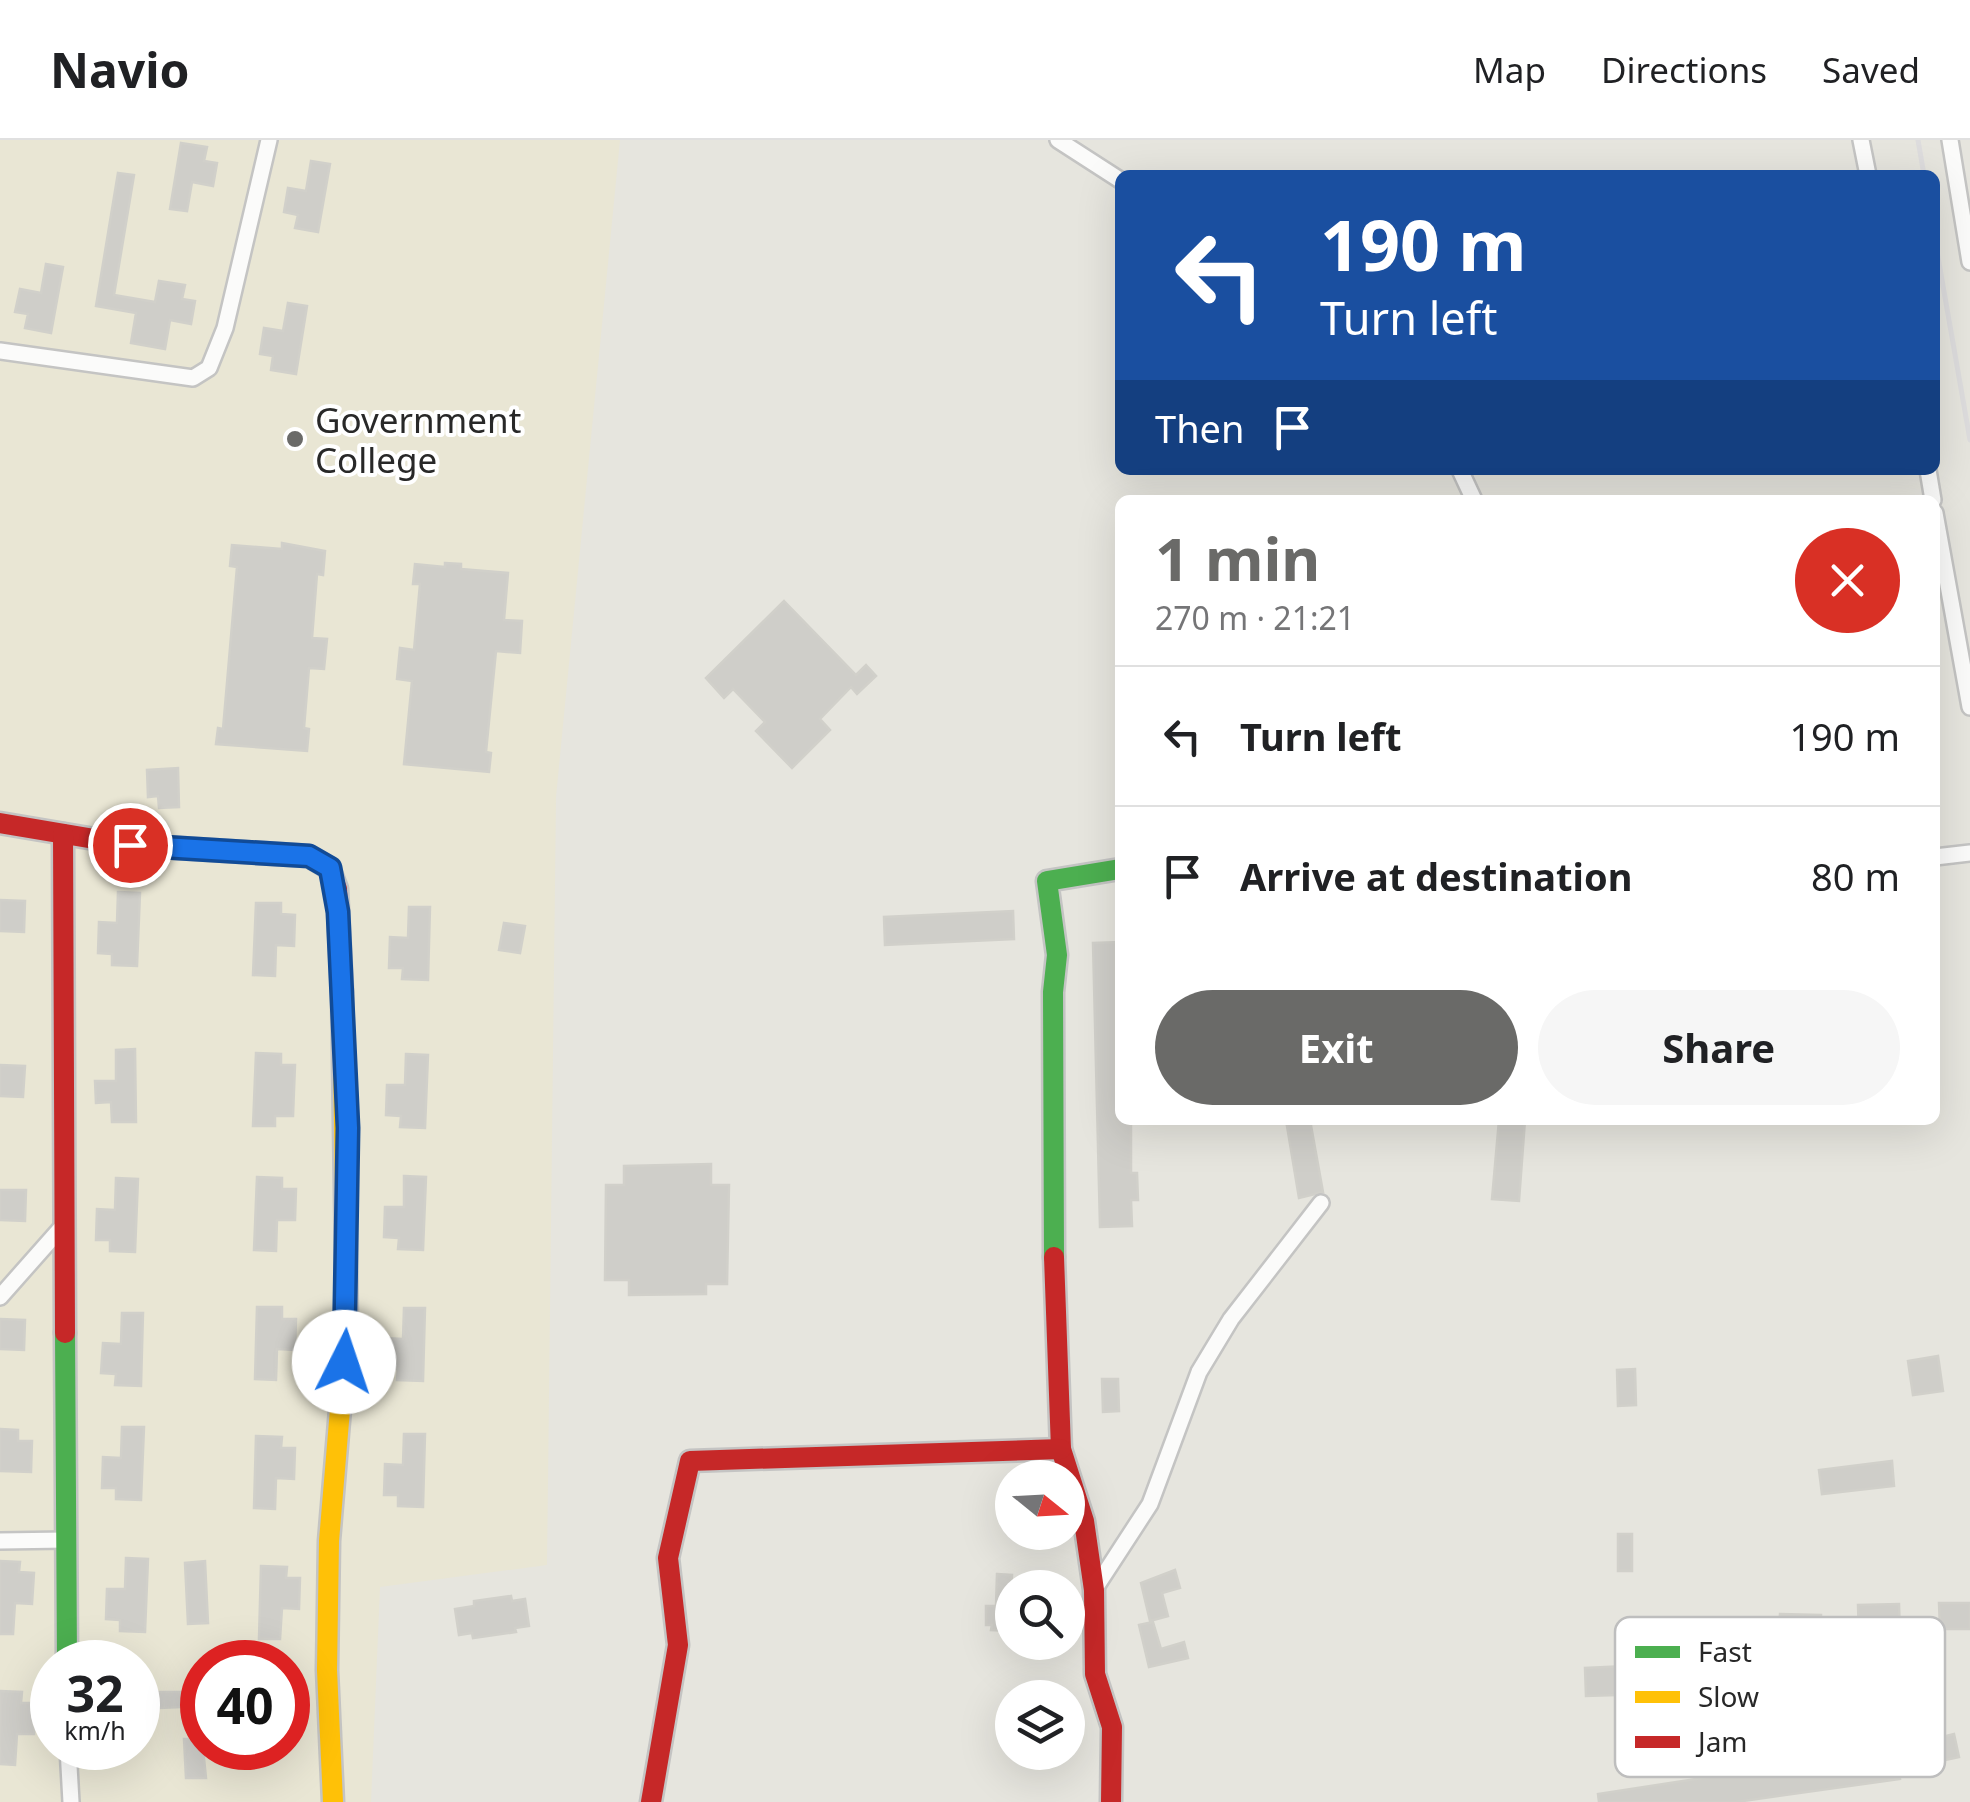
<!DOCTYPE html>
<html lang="en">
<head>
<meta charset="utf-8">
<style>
  :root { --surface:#fff; --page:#f6f6f6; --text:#202124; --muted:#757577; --line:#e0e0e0; --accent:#6a6a68 }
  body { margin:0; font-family:"Noto Sans",sans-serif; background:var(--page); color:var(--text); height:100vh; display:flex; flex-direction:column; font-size:38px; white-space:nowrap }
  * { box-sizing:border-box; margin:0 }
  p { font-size:32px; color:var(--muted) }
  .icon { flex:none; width:55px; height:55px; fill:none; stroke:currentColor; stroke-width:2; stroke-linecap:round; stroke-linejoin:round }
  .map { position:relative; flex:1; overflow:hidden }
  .side { position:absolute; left:1115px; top:355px; width:825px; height:630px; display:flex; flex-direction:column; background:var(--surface); border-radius:15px; box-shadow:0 10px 40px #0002 }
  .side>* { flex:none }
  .guide { position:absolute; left:1115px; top:30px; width:825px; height:305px; border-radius:15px; box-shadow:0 10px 40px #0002; background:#1a4fa0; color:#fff; overflow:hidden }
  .needle { width:65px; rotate:108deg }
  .buttons { position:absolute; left:995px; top:1320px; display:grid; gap:20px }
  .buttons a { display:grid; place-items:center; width:90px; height:90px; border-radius:50%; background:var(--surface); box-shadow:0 10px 40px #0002; font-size:50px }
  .speed { position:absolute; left:30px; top:1500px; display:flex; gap:20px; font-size:50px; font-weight:700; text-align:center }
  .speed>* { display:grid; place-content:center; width:130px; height:130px; border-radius:50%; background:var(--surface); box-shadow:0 10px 40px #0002; line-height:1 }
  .speed small { font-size:25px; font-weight:400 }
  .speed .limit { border:15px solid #d22; background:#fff; color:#111 }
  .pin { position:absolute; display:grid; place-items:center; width:85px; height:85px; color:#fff; margin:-42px; border:5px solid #fff; border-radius:50%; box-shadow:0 2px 10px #0007 }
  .me { position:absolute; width:110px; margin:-55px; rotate:4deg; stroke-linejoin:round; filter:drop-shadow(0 0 8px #0008) }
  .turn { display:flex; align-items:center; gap:35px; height:210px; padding:0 40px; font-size:45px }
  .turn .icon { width:130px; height:130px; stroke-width:2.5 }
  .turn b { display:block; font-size:70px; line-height:85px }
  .then { display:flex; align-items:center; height:95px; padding:0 40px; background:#0003; gap:20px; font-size:38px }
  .round { display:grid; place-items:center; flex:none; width:105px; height:105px; border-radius:52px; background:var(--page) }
  .head { display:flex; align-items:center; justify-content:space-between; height:170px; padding:0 40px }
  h1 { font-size:60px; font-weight:700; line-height:75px; color:var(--accent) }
  .cta { display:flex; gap:20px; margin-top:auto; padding:20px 40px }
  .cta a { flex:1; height:115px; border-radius:60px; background:var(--accent); color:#fff; font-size:40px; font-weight:700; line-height:115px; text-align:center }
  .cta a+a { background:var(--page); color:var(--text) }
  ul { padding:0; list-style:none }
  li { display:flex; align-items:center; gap:30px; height:140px; padding:0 40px; border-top:2px solid var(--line) }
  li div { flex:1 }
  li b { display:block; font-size:38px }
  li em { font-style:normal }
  header { display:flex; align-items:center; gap:60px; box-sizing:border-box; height:140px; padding:0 50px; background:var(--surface); border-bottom:2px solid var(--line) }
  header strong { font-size:48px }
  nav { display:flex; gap:55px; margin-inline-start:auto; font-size:35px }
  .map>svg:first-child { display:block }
  .education { fill:#e9e6d4; fill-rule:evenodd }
  .building { fill:#cfcec9; stroke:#d1d0ca; stroke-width:2.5 }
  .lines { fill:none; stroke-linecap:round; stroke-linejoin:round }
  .street-casing { stroke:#c4c4c3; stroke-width:20 }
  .fast-casing { stroke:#c4c4c3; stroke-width:25 }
  .slow-casing { stroke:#c4c4c3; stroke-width:25 }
  .jam-casing { stroke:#c4c4c3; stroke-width:25 }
  .street { stroke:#fbfbfa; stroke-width:15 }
  .fast { stroke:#4caf50; stroke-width:20 }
  .slow { stroke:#ffc107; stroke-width:20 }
  .jam { stroke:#c62828; stroke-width:20 }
  .rail { stroke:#dddcdd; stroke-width:5 }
  .route-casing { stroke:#114b97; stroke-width:25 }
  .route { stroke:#1a73e8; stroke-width:18 }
  .poi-dot { fill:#6a6a68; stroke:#fff; stroke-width:4 }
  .labels { text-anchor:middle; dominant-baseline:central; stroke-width:8; stroke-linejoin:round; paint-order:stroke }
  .poi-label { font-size:35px; fill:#282828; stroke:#fff; text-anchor:start }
  .key { fill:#fff; stroke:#bebebe; stroke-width:2.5 }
  .key-label { font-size:28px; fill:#282828 }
</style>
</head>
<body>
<header>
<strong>Navio</strong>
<nav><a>Map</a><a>Directions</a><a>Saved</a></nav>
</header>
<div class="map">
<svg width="1970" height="1662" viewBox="0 0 1970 1662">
  <rect width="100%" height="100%" fill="#e6e5de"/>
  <path class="education" d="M0,0h620l-64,657 -9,768 -167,22 -9,215h-371zM52,1522h86v86h-86zM202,1522h86v86h-86z"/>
  <g class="building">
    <polygon points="181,3 207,7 204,21 217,23 213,46 192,42 187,71 170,69"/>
    <polygon points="311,21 330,24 318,92 295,88 298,75 284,72 288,48 306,51"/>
    <polygon points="118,33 134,35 114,155 155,162 159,141 185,145 182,159 195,161 191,184 170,180 165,209 131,203 136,173 96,166"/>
    <polygon points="46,124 63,127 51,193 25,188 28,174 15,172 20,149 41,153"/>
    <polygon points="288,163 307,166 296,234 271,230 273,216 260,214 264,188 283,191"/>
    <polygon points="282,403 325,411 323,435 317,434 312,498 327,499 324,529 309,528 304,588 309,589 307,611 216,604 218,588 223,589 237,427 230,426 232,405 282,409"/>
    <polygon points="445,423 461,424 461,429 508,433 504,480 522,481 520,513 496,511 486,612 491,613 489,632 404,624 412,541 397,539 400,508 414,510 420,444 413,444 415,424 445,427"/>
    <polygon points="784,461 856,535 866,525 876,536 857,554 851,547 820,579 830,590 792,628 756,591 765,582 733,549 724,558 706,538"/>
    <polygon points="178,628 179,667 159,668 158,656 148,657 147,630"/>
    <polygon points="118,752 140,753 137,826 112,825 112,814 98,813 99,782 117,783"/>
    <polygon points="0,760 25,761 24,792 0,791"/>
    <polygon points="256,763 281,763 281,774 295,775 294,806 276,805 275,836 253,835"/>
    <polygon points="409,767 430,767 428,840 402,839 403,828 389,828 390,797 408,798"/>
    <polygon points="1013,771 1014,799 885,805 884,777"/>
    <polygon points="504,783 525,786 520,813 499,810"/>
    <polygon points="1120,802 1120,980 1131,980 1131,1033 1137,1033 1138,1060 1131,1060 1132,1086 1100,1087 1093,803"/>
    <polygon points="135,909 136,982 112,982 111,962 96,963 95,941 116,941 116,910"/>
    <polygon points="256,913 281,914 281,925 295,925 293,976 275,976 275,986 253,986"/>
    <polygon points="406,914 428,915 425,988 400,987 401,976 386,975 387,945 405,945"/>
    <polygon points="0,925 25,926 23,957 0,956"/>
    <polygon points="1286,980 1310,980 1323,1052 1299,1058"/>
    <polygon points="1499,980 1525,980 1519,1061 1492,1059"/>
    <polygon points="711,1024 711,1045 729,1045 727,1144 706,1144 706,1154 629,1155 629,1140 605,1140 606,1045 624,1045 624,1026"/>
    <polygon points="404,1036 426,1037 423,1110 398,1109 399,1098 384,1097 385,1067 404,1067"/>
    <polygon points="257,1037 282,1038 282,1049 296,1049 295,1080 277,1080 276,1111 254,1110"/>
    <polygon points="116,1038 138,1039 135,1112 110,1111 110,1100 96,1100 97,1069 115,1070"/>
    <polygon points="0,1050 26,1050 25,1081 0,1080"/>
    <polygon points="257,1167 282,1167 282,1179 296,1179 295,1210 277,1209 276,1240 255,1239"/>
    <polygon points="404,1168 425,1168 423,1241 397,1240 398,1229 384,1229 385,1198 403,1199"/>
    <polygon points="122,1173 143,1173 141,1246 115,1245 116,1234 101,1233 103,1203 121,1204"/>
    <polygon points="0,1179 25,1180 24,1210 0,1209"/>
    <polygon points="1938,1216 1943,1251 1913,1255 1908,1221"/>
    <polygon points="1635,1229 1636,1265 1618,1266 1617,1230"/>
    <polygon points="1102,1239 1118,1239 1119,1271 1103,1272"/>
    <polygon points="122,1287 144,1287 141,1360 116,1359 116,1348 102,1348 103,1317 121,1318"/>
    <polygon points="0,1289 18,1290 18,1301 32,1301 31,1332 0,1331"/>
    <polygon points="404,1294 425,1294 423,1367 398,1366 398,1355 384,1355 385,1324 403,1325"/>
    <polygon points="256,1296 282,1297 281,1308 295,1308 294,1339 276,1338 275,1369 254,1368"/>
    <polygon points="1892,1321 1894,1346 1822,1354 1819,1330"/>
    <rect x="1618" y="1394" width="14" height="37"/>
    <polygon points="126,1418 148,1419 145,1492 120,1491 120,1480 106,1479 107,1449 125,1449"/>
    <polygon points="0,1421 20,1422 19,1432 34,1433 32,1464 15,1463 13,1494 0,1494"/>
    <polygon points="205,1421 208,1483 188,1484 185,1423"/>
    <polygon points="261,1426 287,1427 286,1438 300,1438 299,1469 282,1468 280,1499 259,1499"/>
    <polygon points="1175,1430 1180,1448 1162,1453 1168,1476 1150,1481 1141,1443"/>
    <polygon points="997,1434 1012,1435 1010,1491 991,1490 992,1485 986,1485 986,1466 996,1466"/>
    <polygon points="511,1456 512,1461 525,1459 529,1486 515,1488 516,1492 473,1498 472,1493 459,1495 455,1469 474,1466 474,1461"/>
    <polygon points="1939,1463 1970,1463 1970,1489 1940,1489"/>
    <polygon points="1899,1464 1900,1495 1859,1497 1858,1465"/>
    <polygon points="1780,1474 1821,1475 1821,1493 1779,1492"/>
    <polygon points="1153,1482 1161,1509 1184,1502 1188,1518 1149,1527 1139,1485"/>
    <polygon points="1692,1523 1882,1527 1883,1547 1586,1556 1585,1528"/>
    <polygon points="202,1548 202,1566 138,1569 138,1552 185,1552"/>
    <polygon points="0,1551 22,1552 21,1563 36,1563 34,1594 17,1594 15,1625 0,1624"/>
    <polygon points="1954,1594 1959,1617 1899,1630 1900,1639 1736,1662 1599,1662 1598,1654 1898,1608"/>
    <polygon points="184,1599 202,1599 206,1638 186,1638"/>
  </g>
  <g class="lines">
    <g class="street-casing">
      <g id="street">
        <polyline points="1058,0 1120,40"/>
        <polyline points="1861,0 1868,35"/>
        <polyline points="1950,0 1970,122"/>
        <polyline points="0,211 193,238 209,228 225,188 269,0"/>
        <polyline points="1460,330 1474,360"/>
        <polyline points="1928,330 1933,360"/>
        <polyline points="1935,373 1970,567"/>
        <polyline points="1935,717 1970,713"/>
        <polyline points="0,1157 62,1087"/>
        <polyline points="0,1401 66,1400"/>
        <polyline points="1094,1450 1150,1364 1199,1232 1231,1179 1321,1063"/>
        <polyline points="68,1608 71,1662"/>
      </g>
    </g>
    <g class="fast-casing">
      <g id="fast">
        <polyline points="1054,1117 1053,852 1057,815 1047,741 1120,729"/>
        <polyline points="65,1193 67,1522"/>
      </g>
    </g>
    <g class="slow-casing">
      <polyline id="slow" points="333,1662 327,1530 329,1401 347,1186 342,851"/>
    </g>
    <g class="jam-casing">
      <g id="jam">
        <polyline points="0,683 130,705 309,716 329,728 337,749 342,851"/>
        <polyline points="63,694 65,1193"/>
        <polyline points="1054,1117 1061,1309 1084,1381 1094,1450 1095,1534 1112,1587 1111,1662"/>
        <polyline points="651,1662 678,1505 668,1418 690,1321 1061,1309"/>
      </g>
    </g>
    <use href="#street" class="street"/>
    <use href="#fast" class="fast"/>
    <use href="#slow" class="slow"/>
    <use href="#jam" class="jam"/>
    <g class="rail">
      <polyline points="1918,0 1924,35"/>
      <polyline points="1935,100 1970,300"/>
    </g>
  </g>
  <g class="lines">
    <g class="route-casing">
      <polyline id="route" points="130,705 309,716 330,728 338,772 348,988 344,1222"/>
    </g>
    <use href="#route" class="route"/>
  </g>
  <circle class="poi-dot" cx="295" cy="299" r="10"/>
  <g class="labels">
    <g class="poi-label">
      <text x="315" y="279">Government<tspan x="315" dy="40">College</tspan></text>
    </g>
  </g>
  <rect x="1615" y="1477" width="330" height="160" rx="15" class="key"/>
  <rect x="1635" y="1506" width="45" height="12" fill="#4caf50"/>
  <rect x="1635" y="1551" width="45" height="12" fill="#ffc107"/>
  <rect x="1635" y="1596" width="45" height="12" fill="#c62828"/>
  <g class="key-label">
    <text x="1698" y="1522">Fast</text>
    <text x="1698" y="1567">Slow</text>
    <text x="1698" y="1612">Jam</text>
  </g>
</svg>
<div class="buttons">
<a><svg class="needle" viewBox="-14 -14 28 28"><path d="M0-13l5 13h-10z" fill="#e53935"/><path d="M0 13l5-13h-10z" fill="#757577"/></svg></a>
<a><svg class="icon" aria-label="search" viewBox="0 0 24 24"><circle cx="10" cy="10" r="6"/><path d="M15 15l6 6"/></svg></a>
<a><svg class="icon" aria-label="layers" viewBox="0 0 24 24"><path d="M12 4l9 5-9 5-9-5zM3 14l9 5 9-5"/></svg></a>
</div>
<div class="speed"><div>32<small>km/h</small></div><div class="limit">40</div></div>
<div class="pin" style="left:130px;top:705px;background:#d93025"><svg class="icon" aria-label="arrive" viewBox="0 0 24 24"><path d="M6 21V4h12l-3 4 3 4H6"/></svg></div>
<svg class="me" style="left:344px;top:1222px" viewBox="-20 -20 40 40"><circle r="19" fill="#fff"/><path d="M0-13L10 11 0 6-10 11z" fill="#1a73e8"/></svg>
<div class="guide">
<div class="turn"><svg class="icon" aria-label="left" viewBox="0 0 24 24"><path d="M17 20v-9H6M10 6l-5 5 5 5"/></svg><div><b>190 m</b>Turn left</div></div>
<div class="then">Then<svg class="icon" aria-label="arrive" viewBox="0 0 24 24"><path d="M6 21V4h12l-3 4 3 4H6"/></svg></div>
</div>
<section class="side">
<div class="head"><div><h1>1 min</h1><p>270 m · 21:21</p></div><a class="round" style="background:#d93025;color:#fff"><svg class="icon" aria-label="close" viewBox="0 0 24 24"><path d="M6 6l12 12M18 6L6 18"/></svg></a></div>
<ul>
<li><svg class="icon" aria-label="left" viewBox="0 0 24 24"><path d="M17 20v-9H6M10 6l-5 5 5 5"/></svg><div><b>Turn left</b></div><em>190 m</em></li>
<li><svg class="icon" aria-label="arrive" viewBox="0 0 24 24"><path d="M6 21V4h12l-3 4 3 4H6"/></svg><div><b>Arrive at destination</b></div><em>80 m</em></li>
</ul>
<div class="cta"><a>Exit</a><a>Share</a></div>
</section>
</div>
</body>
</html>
